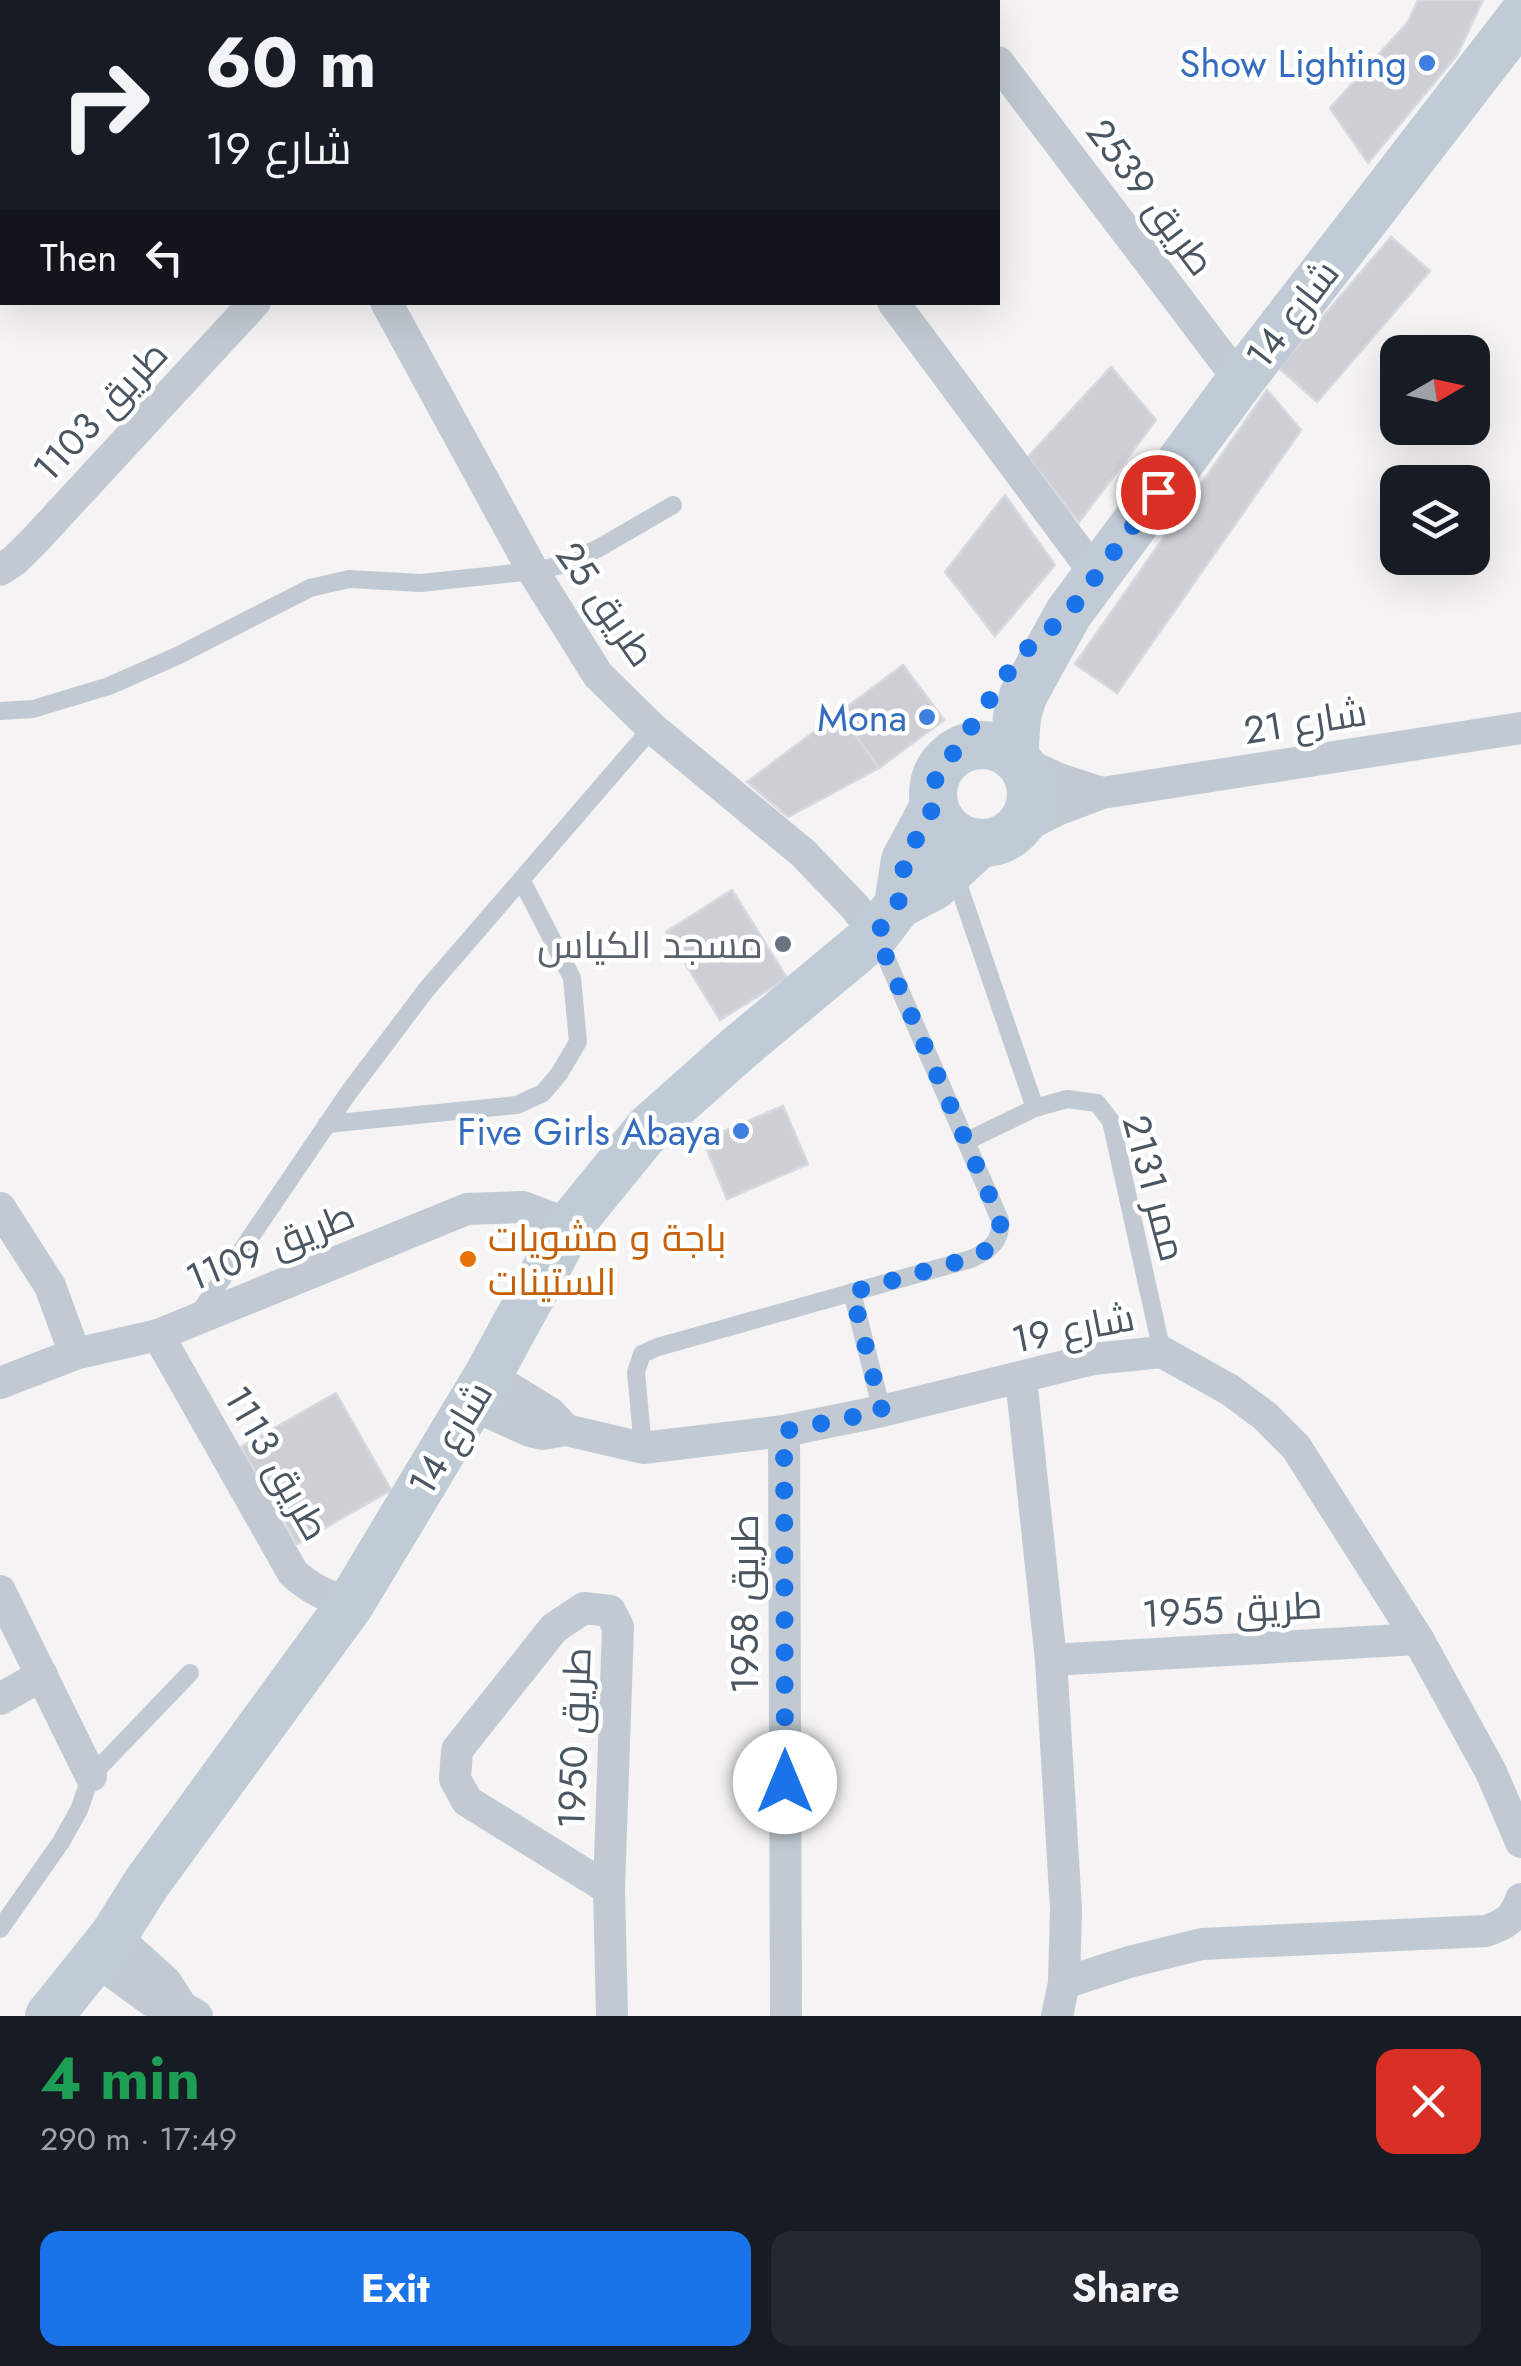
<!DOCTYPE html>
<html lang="en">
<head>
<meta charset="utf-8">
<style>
  :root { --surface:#171b24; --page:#242831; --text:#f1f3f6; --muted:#9ea1a6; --accent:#1a73e8 }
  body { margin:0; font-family:Jost,Cairo,sans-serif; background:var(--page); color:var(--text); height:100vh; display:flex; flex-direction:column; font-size:38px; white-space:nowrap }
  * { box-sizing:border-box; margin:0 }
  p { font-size:32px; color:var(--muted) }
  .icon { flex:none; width:55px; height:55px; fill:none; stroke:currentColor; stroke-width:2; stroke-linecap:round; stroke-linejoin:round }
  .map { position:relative; height:2016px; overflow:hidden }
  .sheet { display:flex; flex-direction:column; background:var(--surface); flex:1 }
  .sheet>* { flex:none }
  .top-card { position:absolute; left:0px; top:0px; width:1000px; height:305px; box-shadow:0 10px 40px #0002; background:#171b24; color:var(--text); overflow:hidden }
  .needle { width:65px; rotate:81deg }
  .tools { position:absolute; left:1380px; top:335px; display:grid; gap:20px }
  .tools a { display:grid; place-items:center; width:110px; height:110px; border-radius:20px; background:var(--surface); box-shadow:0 10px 40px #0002; font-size:50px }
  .pin { position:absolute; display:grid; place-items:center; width:85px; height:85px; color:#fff; margin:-42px; border:5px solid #fff; border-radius:50%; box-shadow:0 2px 10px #0007 }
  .me { position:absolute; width:110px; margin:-55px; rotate:0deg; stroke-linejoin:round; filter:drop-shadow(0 0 8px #0008) }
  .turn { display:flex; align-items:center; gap:35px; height:210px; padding:0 40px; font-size:45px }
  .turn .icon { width:130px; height:130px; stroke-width:2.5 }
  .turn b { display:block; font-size:70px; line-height:85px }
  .then { display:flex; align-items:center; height:95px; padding:0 40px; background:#0003; gap:20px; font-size:38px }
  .round { display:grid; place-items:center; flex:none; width:105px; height:105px; border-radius:20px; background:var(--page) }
  .head { display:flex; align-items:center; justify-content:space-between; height:170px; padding:0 40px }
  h1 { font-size:60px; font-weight:700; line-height:75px; color:#1e9e55 }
  .action { display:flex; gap:20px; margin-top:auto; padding:20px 40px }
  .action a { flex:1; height:115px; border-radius:20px; background:var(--accent); color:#fff; font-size:40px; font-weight:700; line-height:115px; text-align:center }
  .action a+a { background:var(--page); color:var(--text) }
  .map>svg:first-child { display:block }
  .building { fill:#cdcfd5; stroke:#d7d9de; stroke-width:2.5 }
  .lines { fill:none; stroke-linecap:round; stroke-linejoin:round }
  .lane { stroke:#c1cad2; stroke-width:18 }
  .street { stroke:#c1cad2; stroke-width:32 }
  .secondary { stroke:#c1cbd6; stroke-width:48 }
  .route { stroke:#1a73e8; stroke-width:18; stroke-dasharray:0 32.4 }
  .shop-dot { fill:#3f7fe0; stroke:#fff; stroke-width:4 }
  .worship-dot { fill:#6b7280; stroke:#fff; stroke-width:4 }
  .food-dot { fill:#e8710a; stroke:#fff; stroke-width:4 }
  .labels { text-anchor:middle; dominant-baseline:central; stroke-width:9; stroke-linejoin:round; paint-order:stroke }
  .shop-label { font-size:38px; fill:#366cbe; stroke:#fff; text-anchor:end }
  .street-label { font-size:38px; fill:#4a5661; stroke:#fff }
  .worship-label { font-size:38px; fill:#5b616d; stroke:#fff; text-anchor:end }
  .food-label { font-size:38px; fill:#c56008; stroke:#fff; text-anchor:start }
</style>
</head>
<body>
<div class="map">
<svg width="1521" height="2016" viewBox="0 0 1521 2016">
  <rect width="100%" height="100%" fill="#f5f3f3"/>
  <g class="building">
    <polygon points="1418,0 1483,0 1457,55 1368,163 1330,108 1408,22"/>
    <polygon points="1391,237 1430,271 1317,402 1279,368"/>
    <polygon points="1111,367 1156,420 1079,522 1028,457"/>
    <polygon points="1267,390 1301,430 1117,693 1075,664"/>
    <polygon points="1005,495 1055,565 995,636 945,572"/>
    <polygon points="903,665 944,720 879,768 839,713"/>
    <polygon points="839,713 879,768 788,817 747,782"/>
    <polygon points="732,890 787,978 720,1020 666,932"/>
    <polygon points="783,1106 808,1164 727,1199 703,1140"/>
    <polygon points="336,1393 391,1490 297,1544 241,1447"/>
  </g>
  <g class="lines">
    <g class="lane">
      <polyline points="0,711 33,709 109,686 177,656 310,588 349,579 421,583 533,571 562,565 599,548 673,505"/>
      <polyline points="954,872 1035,1108"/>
      <polyline points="327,1124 517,1105 543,1093 559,1074 578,1042 572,978 522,881"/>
      <polyline points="967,1141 1035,1108 1067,1099 1097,1103 1111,1121 1162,1352"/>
      <polyline points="852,1292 882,1411"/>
      <polyline points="197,1316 349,1092 426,990 652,728"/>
      <path d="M643,1448l-7,-76 6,-18 16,-7 313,-88c19,-9 31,-18 29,-39l-123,-283"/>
      <polyline points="0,1929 61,1842 79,1810 91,1776 190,1673"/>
    </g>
    <g class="street">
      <polyline points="657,0 659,2"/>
      <polyline points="950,0 952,2"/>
      <polyline points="559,2 560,0"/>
      <polyline points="767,2 771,0"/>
      <polyline points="998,62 1240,381"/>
      <polyline points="386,302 533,571 598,675 652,728 803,853 855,907 876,934"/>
      <polyline points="893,302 1097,576"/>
      <polyline points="0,570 15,560 36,539 255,302"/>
      <polyline points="1017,760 1059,779 1102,793"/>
      <polyline points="1014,832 1057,810 1102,793 1521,728"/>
      <polyline points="0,1208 50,1286 75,1354"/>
      <path d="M158,1335l135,238c18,16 34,24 58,30"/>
      <polyline points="488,1375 550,1413 566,1430"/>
      <polyline points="1021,1378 1051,1660 1066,1909 1064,1983 1057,2016"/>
      <polyline points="0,1383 75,1354 158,1335 467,1209 523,1207 570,1225"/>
      <polyline points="470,1404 530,1431 542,1434 566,1430 643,1448 784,1431 882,1411 1093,1359 1162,1352 1230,1390 1265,1416 1296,1447 1418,1639 1491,1772 1521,1842"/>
      <polyline points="784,1431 786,2016"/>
      <polyline points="0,1591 91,1776"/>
      <polyline points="1051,1660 1418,1639"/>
      <polyline points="0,1699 42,1675"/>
      <polyline points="609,1889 467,1801 455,1779 457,1750 554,1628 584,1608 610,1611 618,1627 609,1889 612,2016"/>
      <polyline points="114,1935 166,1982 182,2007"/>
      <polyline points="96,1960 152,2001 171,2007 182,2007 197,2016"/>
      <path d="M1064,1983l65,-21 73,-18 284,-13c20,-7 28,-12 35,-32"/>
    </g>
    <g class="secondary">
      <circle cx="982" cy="794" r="49"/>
      <polyline points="1014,757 1017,716 1023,696 1068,614 1240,381 1521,17"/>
      <polyline points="898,905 934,886 979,844"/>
      <polyline points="49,2016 114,1935 146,1884 351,1603 488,1375 570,1225 649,1128 739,1048 876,934 898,905 905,860 934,806"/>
    </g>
  </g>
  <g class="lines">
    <path class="route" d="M785,1782l-1,-351 98,-20 -30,-119 119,-34c19,-8 31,-17 29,-38l-124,-286 22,-29 7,-45 29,-54 -2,-14 4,-14 6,-13 10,-10 62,-91 16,-18 38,-32 90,-122"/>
  </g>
  <g class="shop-dot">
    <circle cx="1427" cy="63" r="10"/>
    <circle cx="927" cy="717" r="10"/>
    <circle cx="741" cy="1131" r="10"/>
  </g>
  <circle class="worship-dot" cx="783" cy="944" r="10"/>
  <circle class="food-dot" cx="468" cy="1259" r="10"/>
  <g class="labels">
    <g class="shop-label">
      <text x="1407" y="63">Show Lighting</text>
      <text x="907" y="717">Mona</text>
      <text x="721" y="1131">Five Girls Abaya</text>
    </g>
    <g class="street-label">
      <text transform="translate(1151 197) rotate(53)">طريق 2539</text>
      <text transform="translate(1292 314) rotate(-52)">شارع 14</text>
      <text transform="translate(100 411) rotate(-47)">طريق 1103</text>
      <text transform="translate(606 604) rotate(55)">طريق 25</text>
      <text transform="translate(1305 721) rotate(-9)">شارع 21</text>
      <text transform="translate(1155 1188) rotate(75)">ممر 2131</text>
      <text transform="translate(270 1246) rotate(-22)">طريق 1109</text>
      <text transform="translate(1073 1328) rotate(-11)">شارع 19</text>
      <text transform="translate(450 1438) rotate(-59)">شارع 14</text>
      <text transform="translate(277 1463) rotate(60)">طريق 1113</text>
      <text transform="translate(744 1604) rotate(-90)">طريق 1958</text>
      <text transform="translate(1232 1609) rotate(-3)">طريق 1955</text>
      <text transform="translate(574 1738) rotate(-88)">طريق 1950</text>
    </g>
    <g class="worship-label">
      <text x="763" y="944">مسجد الكياس</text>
    </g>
    <g class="food-label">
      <text x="488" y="1237">باجة و مشويات<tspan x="488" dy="44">الستينات</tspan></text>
    </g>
  </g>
</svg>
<div class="tools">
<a><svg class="needle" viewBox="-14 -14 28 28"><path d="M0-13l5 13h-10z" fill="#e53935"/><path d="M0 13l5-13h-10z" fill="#9ea1a6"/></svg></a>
<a><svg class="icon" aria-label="layers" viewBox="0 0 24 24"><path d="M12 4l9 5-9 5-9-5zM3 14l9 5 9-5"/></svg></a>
</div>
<div class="pin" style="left:1158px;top:492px;background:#d93025"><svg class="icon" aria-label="arrive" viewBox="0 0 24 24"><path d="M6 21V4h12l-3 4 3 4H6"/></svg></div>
<svg class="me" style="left:785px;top:1782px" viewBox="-20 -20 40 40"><circle r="19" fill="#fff"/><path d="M0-13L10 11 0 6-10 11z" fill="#1a73e8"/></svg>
<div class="top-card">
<div class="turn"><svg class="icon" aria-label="right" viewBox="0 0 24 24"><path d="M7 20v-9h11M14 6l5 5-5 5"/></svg><div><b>60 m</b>شارع 19</div></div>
<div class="then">Then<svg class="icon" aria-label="left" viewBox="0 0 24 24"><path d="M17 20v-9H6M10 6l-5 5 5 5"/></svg></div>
</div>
</div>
<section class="sheet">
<div class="head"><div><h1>4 min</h1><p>290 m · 17:49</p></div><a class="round" style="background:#d93025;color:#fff"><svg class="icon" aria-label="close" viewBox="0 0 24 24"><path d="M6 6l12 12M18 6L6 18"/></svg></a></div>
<div class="action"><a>Exit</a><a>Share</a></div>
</section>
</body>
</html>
